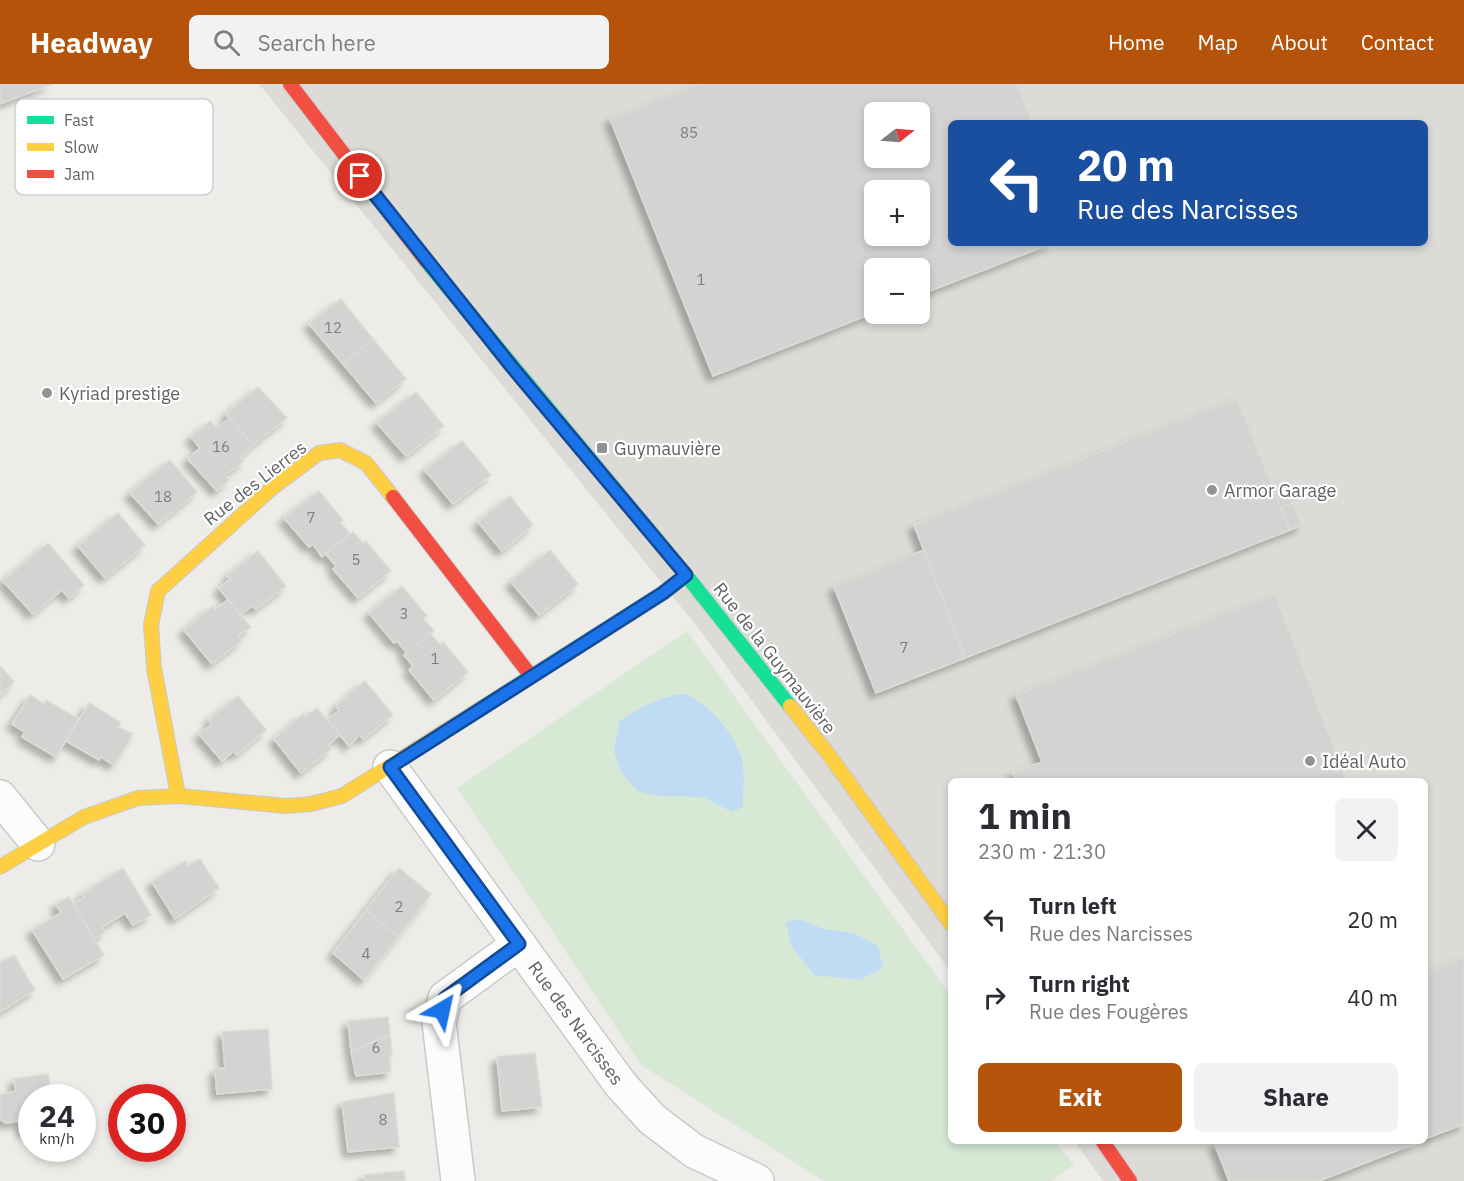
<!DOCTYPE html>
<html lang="en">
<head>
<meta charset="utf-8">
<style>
  :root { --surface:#fff; --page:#f2f2f3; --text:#2b2b33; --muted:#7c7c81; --accent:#b45309 }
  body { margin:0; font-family:"IBM Plex Sans",sans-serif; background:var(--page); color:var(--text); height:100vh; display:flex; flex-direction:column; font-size:22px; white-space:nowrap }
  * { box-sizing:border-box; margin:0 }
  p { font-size:20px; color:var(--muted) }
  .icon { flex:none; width:33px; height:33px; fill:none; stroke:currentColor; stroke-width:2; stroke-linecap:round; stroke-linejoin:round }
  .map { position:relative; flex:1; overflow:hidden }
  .drawer { position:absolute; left:948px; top:694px; width:480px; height:366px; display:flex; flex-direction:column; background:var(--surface); border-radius:9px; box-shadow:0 3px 9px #0003 }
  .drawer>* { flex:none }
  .top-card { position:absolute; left:948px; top:36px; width:480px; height:126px; border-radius:9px; box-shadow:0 3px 9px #0003; background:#1a4fa0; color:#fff; overflow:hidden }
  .needle { width:39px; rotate:73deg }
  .tools { position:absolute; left:864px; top:18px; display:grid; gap:12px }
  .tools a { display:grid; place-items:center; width:66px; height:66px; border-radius:9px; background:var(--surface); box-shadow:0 3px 9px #0003; font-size:30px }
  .speed { position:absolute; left:18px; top:1000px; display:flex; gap:12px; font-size:30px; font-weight:700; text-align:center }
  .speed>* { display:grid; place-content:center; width:78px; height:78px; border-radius:50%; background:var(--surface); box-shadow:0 3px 9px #0003; line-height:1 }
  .speed small { font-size:15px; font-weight:400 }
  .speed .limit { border:9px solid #d22; background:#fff; color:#111 }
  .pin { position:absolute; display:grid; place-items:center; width:51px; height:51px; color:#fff; margin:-26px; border:3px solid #fff; border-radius:50%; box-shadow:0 2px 6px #0007 }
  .me { position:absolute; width:66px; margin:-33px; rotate:36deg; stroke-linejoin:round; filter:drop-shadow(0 0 4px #0008) }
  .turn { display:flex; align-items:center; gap:21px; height:126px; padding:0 30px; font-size:27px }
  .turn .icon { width:78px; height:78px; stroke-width:2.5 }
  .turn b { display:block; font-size:42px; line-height:51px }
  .round { display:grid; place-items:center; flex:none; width:63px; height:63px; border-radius:9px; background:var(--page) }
  .head { display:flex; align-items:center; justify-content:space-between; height:102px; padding:0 30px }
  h1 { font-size:36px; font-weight:700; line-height:45px }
  .cta { display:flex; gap:12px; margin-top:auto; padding:12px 30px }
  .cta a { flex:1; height:69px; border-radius:9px; background:var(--accent); color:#fff; font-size:24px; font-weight:700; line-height:69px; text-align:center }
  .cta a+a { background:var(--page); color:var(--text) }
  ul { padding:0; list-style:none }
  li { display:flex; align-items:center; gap:18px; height:78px; padding:0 30px }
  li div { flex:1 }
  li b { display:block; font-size:22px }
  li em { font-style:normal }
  header { display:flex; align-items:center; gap:36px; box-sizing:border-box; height:84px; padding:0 30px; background:var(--accent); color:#fff }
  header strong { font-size:28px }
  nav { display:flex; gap:33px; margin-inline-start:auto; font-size:21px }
  .search { width:420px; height:54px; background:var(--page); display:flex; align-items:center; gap:15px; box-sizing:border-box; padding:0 21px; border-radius:9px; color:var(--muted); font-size:22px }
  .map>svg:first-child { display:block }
  .industrial { fill:#dddbd8; fill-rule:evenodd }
  .green { fill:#d7e8d5 }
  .water { fill:#c0dcf5 }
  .building { fill:#d4d3d1; stroke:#dcdbd8; stroke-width:1.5; fill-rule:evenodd; filter:url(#shadow) }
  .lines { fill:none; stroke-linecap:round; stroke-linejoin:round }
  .street-casing { stroke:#cacaca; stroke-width:36 }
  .fast-casing { stroke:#c9c9c9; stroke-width:16 }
  .slow-casing { stroke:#c9c9c9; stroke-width:16 }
  .jam-casing { stroke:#c9c9c9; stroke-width:16 }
  .street { stroke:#fcfcfc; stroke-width:33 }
  .fast { stroke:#16e098; stroke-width:14 }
  .slow { stroke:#ffcf43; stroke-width:14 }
  .jam { stroke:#f24e42; stroke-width:14 }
  .route-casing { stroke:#114b97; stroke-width:15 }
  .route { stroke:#1a73e8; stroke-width:10 }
  .poi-dot { fill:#909294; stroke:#fff; stroke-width:2 }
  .labels { text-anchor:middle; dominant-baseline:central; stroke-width:4.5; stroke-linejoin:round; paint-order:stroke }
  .number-label { font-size:15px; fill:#7d7f82 }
  .poi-label { font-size:18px; fill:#5e6166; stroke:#fff; text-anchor:start }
  .street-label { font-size:18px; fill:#5e6166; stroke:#fff }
  .key { fill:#fff; stroke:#cfd0d1; stroke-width:1.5 }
  .key-label { font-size:16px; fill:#5e6166 }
</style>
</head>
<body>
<header>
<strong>Headway</strong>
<div class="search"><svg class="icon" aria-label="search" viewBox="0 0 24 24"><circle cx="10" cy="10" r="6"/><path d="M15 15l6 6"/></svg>Search here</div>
<nav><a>Home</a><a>Map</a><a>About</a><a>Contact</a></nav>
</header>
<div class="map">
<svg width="1464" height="1097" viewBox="0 0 1464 1097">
  <defs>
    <filter id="shadow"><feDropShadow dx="-5.5" dy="5.5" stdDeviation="3" flood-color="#0004"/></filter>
  </defs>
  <rect width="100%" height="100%" fill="#edece8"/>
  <path class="industrial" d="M259,0h1205v1097h-361l-28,-39h350v-360h-474v190l-252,-343zM874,28h46v46h-46zM951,39h474v120h-474zM874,106h46v46h-46zM874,184h46v46h-46z"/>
  <polygon class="green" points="687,547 951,912 951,1058 1056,1058 1074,1081 1051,1097 824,1097 641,981 457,704"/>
  <g class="water">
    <path d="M686,610c25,13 47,37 56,66 3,14 1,32 1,47l-11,5 -29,-15 -46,-1 -20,-5 -16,-19 -7,-21 6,-30c21,-15 40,-25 66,-27z"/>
    <polygon points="800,835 823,845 854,849 878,862 883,884 860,896 814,891 791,861 786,838"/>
  </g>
  <g class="building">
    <polygon points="0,0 52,0 0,20"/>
    <path d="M698,0h319l16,39h-82v120h102l-133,52v-27h-46v45l-161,63 -103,-257zM874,28h46v46h-46zM874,106h46v46h-46z"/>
    <polygon points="341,215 373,255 343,280 309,240"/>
    <polygon points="373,255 406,295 376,319 343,280"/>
    <polygon points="258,303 287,334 253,361 226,330"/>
    <polygon points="416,308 444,342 406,372 377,339"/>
    <polygon points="1237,314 1290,446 965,574 914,441"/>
    <polygon points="230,334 253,361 240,373 244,377 225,391 229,396 217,407 188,375 200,364 191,353 210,337 217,344"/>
    <polygon points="462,357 491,391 453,420 425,386"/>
    <polygon points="170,376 197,408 158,440 130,409"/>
    <polygon points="1285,397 1293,419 1281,424 1272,402"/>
    <polygon points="319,407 343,436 340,438 350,450 322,473 313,460 309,463 284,434"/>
    <polygon points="510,412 533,441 502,467 478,438"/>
    <polygon points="1293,419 1302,441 1290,446 1281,424"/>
    <polygon points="118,429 145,461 105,494 78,462"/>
    <polygon points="353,448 363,459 366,457 391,487 358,514 333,485 336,482 326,470"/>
    <polygon points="48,459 84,501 69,514 62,506 33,530 3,497"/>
    <polygon points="550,466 578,500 539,531 511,498"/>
    <polygon points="924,466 965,574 876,609 834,503"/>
    <polygon points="258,467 286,502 256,525 252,522 240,531 219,504 230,495 227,492"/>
    <polygon points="402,502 427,532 423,534 434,547 407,569 397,557 394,559 369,529"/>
    <polygon points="1275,510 1347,698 1016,698 1013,689 1042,678 1016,611"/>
    <polygon points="228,516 251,543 238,552 242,556 212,580 184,546 213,522 215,525"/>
    <polygon points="430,549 440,561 443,558 468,588 434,616 409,586 413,582 404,571"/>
    <polygon points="0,582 14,598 0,611"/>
    <polygon points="365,597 393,631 363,655 360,651 349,662 327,636 339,626 336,622"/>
    <polygon points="30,611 44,620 46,616 79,635 56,673 22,653 25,648 12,640"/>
    <polygon points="238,612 266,646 237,671 234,667 222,677 199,650 212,640 209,636"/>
    <polygon points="89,619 121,639 118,643 133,650 114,681 101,673 99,676 66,657"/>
    <polygon points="317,624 340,651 328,661 331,665 301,689 274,655 303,630 305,633"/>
    <polygon points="200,775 219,804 175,835 152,798 185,777 188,782"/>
    <polygon points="123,784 151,831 133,841 125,829 102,843 105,848 94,855 73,820 84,813 82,810"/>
    <polygon points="399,784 431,810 398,853 366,826"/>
    <polygon points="69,813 104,871 63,895 32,846 61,829 56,820"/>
    <polygon points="366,826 398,853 364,896 333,869"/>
    <polygon points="14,871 35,906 0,928 0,879"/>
    <polygon points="1464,873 1464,1040 1425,1055 1425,889"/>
    <polygon points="388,933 390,951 351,967 348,937"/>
    <polygon points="268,945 272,1005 217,1010 215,985 225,984 222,948"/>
    <polygon points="390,951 392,972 389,972 391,988 356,992 351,967"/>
    <polygon points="535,969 542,1023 502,1027 497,973"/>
    <polygon points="48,990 52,1014 32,1014 32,1046 23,1048 21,1037 6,1039 0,1035 0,1011 16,1007 14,995"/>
    <polygon points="394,1009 399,1063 348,1068 342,1018"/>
    <polygon points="1214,1058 1419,1058 1319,1097 1229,1097"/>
    <polygon points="404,1087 405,1097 365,1097 364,1091"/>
  </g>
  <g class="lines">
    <g class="street-casing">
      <g id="street">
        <polyline points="390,683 621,1001 652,1035 694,1067 757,1097"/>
        <polyline points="0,713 38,760"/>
        <polyline points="458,1097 439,938 445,914 519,860"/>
      </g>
    </g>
    <g class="fast-casing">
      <g id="fast">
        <polyline points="426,177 686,491 790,622"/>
        <polyline points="480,625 663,509 686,491"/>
      </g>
    </g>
    <g class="slow-casing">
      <g id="slow">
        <polyline points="790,622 829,671 951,840"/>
        <polyline points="178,711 154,584 151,541 158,507 272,404 319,369 340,366 366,379 393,413"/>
        <polyline points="0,783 84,733 138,714 180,712 286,722 311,720 342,712 480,625"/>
      </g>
    </g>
    <g class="jam-casing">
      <g id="jam">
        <polyline points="290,0 426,177"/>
        <polyline points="393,413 531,592"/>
        <polyline points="1103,1058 1130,1097"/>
      </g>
    </g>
    <use href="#street" class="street"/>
    <use href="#fast" class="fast"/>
    <use href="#slow" class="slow"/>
    <use href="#jam" class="jam"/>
  </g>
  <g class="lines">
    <g class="route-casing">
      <polyline id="route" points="360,92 512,283 686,491 663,509 390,683 519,860 445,914 442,926"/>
    </g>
    <use href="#route" class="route"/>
  </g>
  <g class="poi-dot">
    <circle cx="47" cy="309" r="6"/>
    <rect x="596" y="358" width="12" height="12" rx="3"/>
    <circle cx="1212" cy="406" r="6"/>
    <circle cx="1310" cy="677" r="6"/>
  </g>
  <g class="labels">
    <g class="number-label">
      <text x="689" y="48">85</text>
      <text x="701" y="195">1</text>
      <text x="333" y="243">12</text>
      <text x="221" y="362">16</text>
      <text x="163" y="412">18</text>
      <text x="311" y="433">7</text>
      <text x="356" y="475">5</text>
      <text x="404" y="529">3</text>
      <text x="904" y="563">7</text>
      <text x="435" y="574">1</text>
      <text x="399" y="822">2</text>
      <text x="366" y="869">4</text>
      <text x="376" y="963">6</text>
      <text x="383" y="1035">8</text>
    </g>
    <g class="poi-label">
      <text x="59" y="309">Kyriad prestige</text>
      <text x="614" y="364">Guymauvière</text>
      <text x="1224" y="406">Armor Garage</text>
      <text x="1322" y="677">Idéal Auto</text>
    </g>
    <g class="street-label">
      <text transform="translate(255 399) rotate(-38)">Rue des Lierres</text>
      <text transform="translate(775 574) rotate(52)">Rue de la Guymauvière</text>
      <text transform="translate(576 939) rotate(54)">Rue des Narcisses</text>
    </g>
  </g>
  <rect x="15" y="15" width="198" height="96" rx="9" class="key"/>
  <rect x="27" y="32" width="27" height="8" fill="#16e098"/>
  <rect x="27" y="59" width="27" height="8" fill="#ffcf43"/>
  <rect x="27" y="86" width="27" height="8" fill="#f24e42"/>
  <g class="key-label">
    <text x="64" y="42">Fast</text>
    <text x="64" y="69">Slow</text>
    <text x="64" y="96">Jam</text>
  </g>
</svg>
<div class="tools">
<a><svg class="needle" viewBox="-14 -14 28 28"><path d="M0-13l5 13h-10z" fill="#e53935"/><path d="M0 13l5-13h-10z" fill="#7c7c81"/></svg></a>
<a>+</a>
<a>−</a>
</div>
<div class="speed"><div>24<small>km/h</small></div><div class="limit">30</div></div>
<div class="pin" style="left:360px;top:92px;background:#d93025"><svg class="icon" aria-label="arrive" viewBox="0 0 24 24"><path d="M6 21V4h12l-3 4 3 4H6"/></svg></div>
<svg class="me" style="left:442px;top:926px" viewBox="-20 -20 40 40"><path d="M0-17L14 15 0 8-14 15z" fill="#1a73e8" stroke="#fff" stroke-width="4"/></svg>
<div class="top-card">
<div class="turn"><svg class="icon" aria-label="left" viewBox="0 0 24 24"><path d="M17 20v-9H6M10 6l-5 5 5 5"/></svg><div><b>20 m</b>Rue des Narcisses</div></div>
</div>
<section class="drawer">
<div class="head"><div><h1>1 min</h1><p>230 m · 21:30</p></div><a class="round"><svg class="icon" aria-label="close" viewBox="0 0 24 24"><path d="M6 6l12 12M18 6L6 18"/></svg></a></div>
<ul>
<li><svg class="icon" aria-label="left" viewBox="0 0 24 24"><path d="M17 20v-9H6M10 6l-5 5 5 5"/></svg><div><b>Turn left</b><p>Rue des Narcisses</p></div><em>20 m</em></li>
<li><svg class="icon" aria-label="right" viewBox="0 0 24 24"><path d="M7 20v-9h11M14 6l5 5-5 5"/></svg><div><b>Turn right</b><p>Rue des Fougères</p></div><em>40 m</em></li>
</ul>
<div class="cta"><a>Exit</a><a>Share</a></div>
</section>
</div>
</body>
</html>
